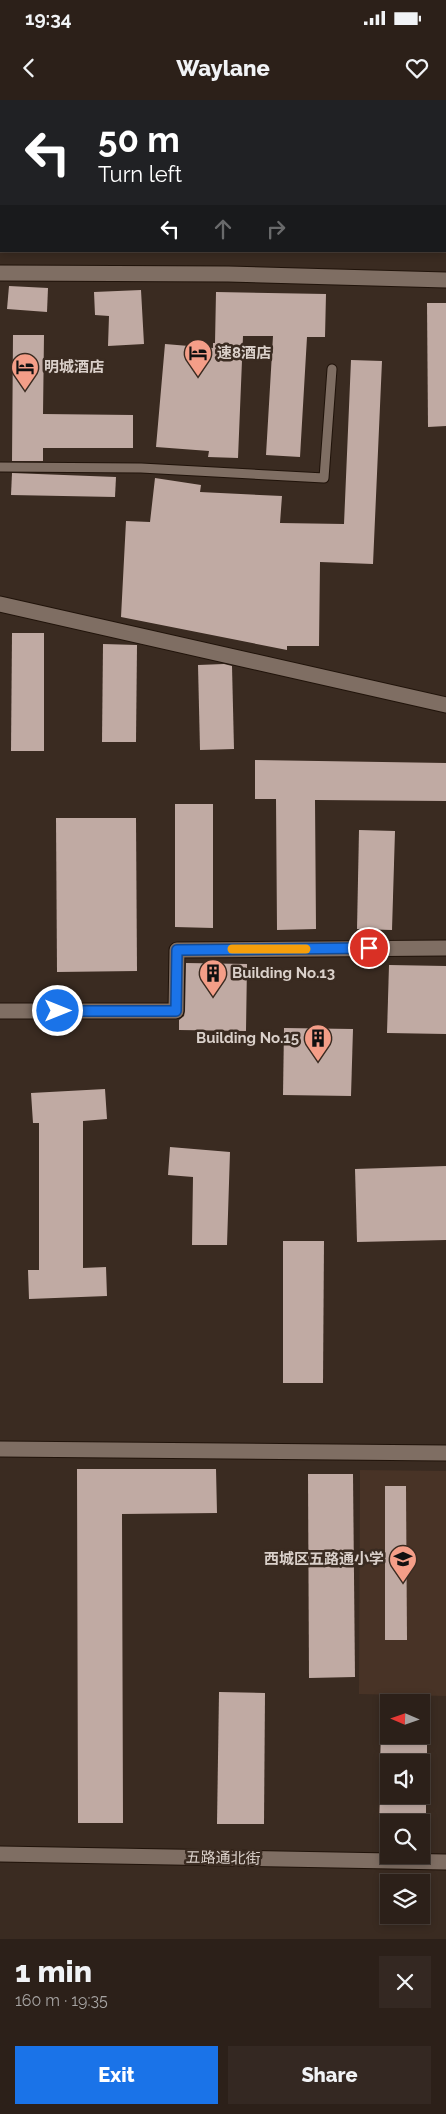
<!DOCTYPE html>
<html lang="en">
<head>
<meta charset="utf-8">
<style>
  :root { --surface:#2c2019; --page:#342822; --text:#f1f3f6; --muted:#a6a3a2; --line:#483e38; --accent:#1a73e8 }
  body { margin:0; font-family:Raleway,"Noto Sans SC",sans-serif; background:var(--page); color:var(--text); height:100vh; display:flex; flex-direction:column; font-size:19px; white-space:nowrap }
  * { box-sizing:border-box; margin:0 }
  p { font-size:16px; color:var(--muted) }
  .icon { flex:none; width:28px; height:28px; fill:none; stroke:currentColor; stroke-width:2; stroke-linecap:round; stroke-linejoin:round }
  .map { position:relative; height:1839px; overflow:hidden }
  .details { display:flex; flex-direction:column; background:var(--surface); flex:1 }
  .details>* { flex:none }
  .banner { position:absolute; left:0px; top:0px; width:446px; height:152px; box-shadow:0 2px 8px #0003,0 0 0 1px var(--line); background:#202124; color:#fff; overflow:hidden }
  .needle { width:32px; rotate:272deg }
  .controls { position:absolute; left:380px; top:1594px; display:grid; gap:10px }
  .controls a { display:grid; place-items:center; width:50px; height:50px; border-radius:0px; background:var(--surface); box-shadow:0 2px 8px #0003,0 0 0 1px var(--line); font-size:25px }
  .pin { position:absolute; display:grid; place-items:center; width:42px; height:42px; color:#fff; margin:-21px; border:2px solid #fff; border-radius:50%; box-shadow:0 1px 5px #0007 }
  .me { position:absolute; width:55px; margin:-28px; rotate:90deg; stroke-linejoin:round; filter:drop-shadow(0 0 4px #0008) }
  .turn { display:flex; align-items:center; gap:18px; height:105px; padding:0 15px; font-size:22px }
  .turn .icon { width:65px; height:65px; stroke-width:2.5 }
  .turn b { display:block; font-size:35px; line-height:42px }
  .lanes { display:flex; align-items:center; height:48px; padding:0 15px; background:#0003; justify-content:center; gap:25px; direction:ltr }
  .lanes .off { opacity:.35 }
  .round { display:grid; place-items:center; flex:none; width:52px; height:52px; border-radius:0px; background:var(--page) }
  .overview { display:flex; align-items:center; justify-content:space-between; height:85px; padding:0 15px }
  h1 { font-size:30px; font-weight:800; line-height:38px }
  .button { display:flex; gap:10px; margin-top:auto; padding:10px 15px }
  .button a { flex:1; height:58px; border-radius:0px; background:var(--accent); color:#fff; font-size:20px; font-weight:800; line-height:58px; text-align:center }
  .button a+a { background:var(--page); color:var(--text) }
  .status { display:flex; justify-content:space-between; align-items:center; height:35px; padding:0 25px; background:var(--surface); direction:ltr }
  .status svg { height:14px; fill:currentColor }
  header { display:flex; justify-content:space-between; align-items:center; height:65px; padding:0 15px; background:var(--surface); font-size:22px; font-weight:800 }
  .map>svg:first-child { display:block }
  .built { fill:#483326 }
  .building { fill:#c0aaa3 }
  .lines { fill:none; stroke-linecap:round; stroke-linejoin:round }
  .service-casing { stroke:#20130a; stroke-width:11 }
  .minor-casing { stroke:#20130a; stroke-width:17 }
  .service { stroke:#7f6e63; stroke-width:9 }
  .minor { stroke:#7f6e63; stroke-width:15 }
  .route-casing { stroke:#114b97; stroke-width:12 }
  .route { stroke:#1a73e8; stroke-width:9 }
  .slow { stroke:#f59e0b; stroke-width:9 }
  .labels { text-anchor:middle; dominant-baseline:central; stroke-width:5; stroke-linejoin:round; paint-order:stroke }
  .poi-label { font-size:15px; font-weight:bold; fill:#dad0ca; stroke:#3a2b21; text-anchor:start }
  .street-label { font-size:15px; fill:#dad0ca; stroke:#3a2b21 }
</style>
</head>
<body>
<div class="status"><b>19:34</b><svg viewBox="0 0 49 12"><path d="M0 12V9h3v3zM5 12V6h3v6zM10 12V3h3v9zM15 12V0h3v12zM26 1h20v11H26zM47 4h2v5h-2z"/></svg></div>
<header><svg class="icon" aria-label="back" viewBox="0 0 24 24"><path d="M15 5l-7 7 7 7"/></svg>Waylane<svg class="icon" aria-label="heart" viewBox="0 0 24 24"><path d="M12 20l-8-8c-3-5 5-10 8-4 3-6 11-1 8 4z"/></svg></header>
<div class="map">
<svg width="446" height="1839" viewBox="0 0 446 1839">
  <rect width="100%" height="100%" fill="#3a2b21"/>
  <polygon class="built" points="360,1370 446,1371 446,1596 359,1594"/>
  <g class="building">
    <polygon points="9,186 48,188 47,212 7,209"/>
    <polygon points="141,190 144,244 108,246 109,216 95,215 94,192"/>
    <polygon points="216,192 326,194 325,237 307,237 300,357 266,355 273,236 243,236 238,358 208,357 209,351 156,347 165,244 213,248 213,243 215,243"/>
    <polygon points="427,203 446,203 446,326 428,327"/>
    <polygon points="13,235 44,235 43,314 133,315 133,348 43,348 43,361 12,361"/>
    <polygon points="351,260 382,261 373,464 320,462 319,546 287,546 287,550 121,517 126,421 150,422 155,378 201,385 200,392 282,396 280,423 344,424"/>
    <polygon points="12,373 116,377 115,397 11,395"/>
    <polygon points="12,533 44,533 44,651 11,651"/>
    <polygon points="103,544 137,545 136,642 102,642"/>
    <polygon points="224,564 232,566 234,649 200,650 198,565"/>
    <polygon points="255,660 446,663 446,701 315,700 316,829 277,830 276,699 255,699"/>
    <polygon points="175,704 213,704 213,828 175,827"/>
    <polygon points="56,718 136,718 137,871 57,872"/>
    <polygon points="359,730 395,731 392,830 357,829"/>
    <polygon points="186,863 247,864 246,931 179,930 179,920 184,916 185,911"/>
    <polygon points="389,865 446,866 446,934 387,933"/>
    <polygon points="284,928 353,929 351,996 283,995"/>
    <polygon points="105,989 107,1019 83,1021 83,1168 106,1167 107,1196 29,1199 28,1170 39,1170 39,1023 33,1023 31,993"/>
    <polygon points="170,1047 230,1052 227,1145 192,1145 193,1077 168,1075"/>
    <polygon points="446,1066 446,1140 357,1142 355,1069"/>
    <polygon points="283,1141 324,1141 323,1283 283,1283"/>
    <polygon points="77,1369 216,1369 217,1413 122,1414 123,1723 78,1723"/>
    <polygon points="308,1374 353,1374 355,1577 309,1578"/>
    <polygon points="385,1386 406,1386 407,1540 385,1540"/>
    <polygon points="219,1592 265,1593 264,1724 217,1724"/>
    <polygon points="381,1635 427,1635 427,1662 380,1662"/>
    <polygon points="380,1695 426,1695 426,1722 379,1722"/>
  </g>
  <g class="lines">
    <g class="service-casing">
      <polyline id="service" points="0,367 141,368 324,378 332,269"/>
    </g>
    <g class="minor-casing">
      <g id="minor">
        <polyline points="0,173 228,174 446,180"/>
        <polyline points="0,504 446,605"/>
        <polyline points="0,911 176,911 177,850 446,848"/>
        <polyline points="0,1349 446,1353"/>
        <polyline points="0,1754 446,1762"/>
      </g>
    </g>
    <use href="#service" class="service"/>
    <use href="#minor" class="minor"/>
  </g>
  <g class="lines">
    <g class="route-casing">
      <polyline id="route" points="58,911 176,911 177,850 369,848"/>
    </g>
    <use href="#route" class="route"/>
    <polyline class="slow" points="232,849 306,849"/>
  </g>
  <defs>
    <g id="hotel-pin" transform="scale(1.4375)"><path d="M0 17L-7.5 6A9.5 9.5 0 1 1 7.5 6Z" fill="#f49e88" stroke="#3a2b21"/><path d="M-6-4.5h1.5V1H6V5H4.5V3h-9V5H-6ZM-4 0a1.8 1.8 0 1 1 3.6 0ZM.5 0V-2.5h3Q6-2.5 6 0Z" fill="#111"/></g>
    <g id="building-pin" transform="scale(1.4375)"><path d="M0 17L-7.5 6A9.5 9.5 0 1 1 7.5 6Z" fill="#f49e88" stroke="#3a2b21"/><path d="M-4-6H4V6H1V3H-1V6H-4ZM-2.5-4.3h1.7v1.8h-1.7ZM.8-4.3h1.7v1.8H.8ZM-2.5-1h1.7V.8h-1.7ZM.8-1h1.7V.8H.8Z" fill="#111"/></g>
    <g id="school-pin" transform="scale(1.4375)"><path d="M0 17L-7.5 6A9.5 9.5 0 1 1 7.5 6Z" fill="#f49e88" stroke="#3a2b21"/><path d="M0-5L7-2L0 1L-7-2ZM-4 1L0 2.5L4 1V4Q0 6-4 4Z" fill="#111"/></g>
  </defs>
  <g fill-rule="evenodd">
    <use href="#hotel-pin" x="198" y="253"/>
    <use href="#hotel-pin" x="25" y="267"/>
    <use href="#building-pin" x="213" y="873"/>
    <use href="#building-pin" x="318" y="938"/>
    <use href="#school-pin" x="403" y="1459"/>
  </g>
  <g class="labels">
    <g class="poi-label">
      <text x="217" y="253">速8酒店</text>
      <text x="44" y="267">明城酒店</text>
      <text x="232" y="873">Building No.13</text>
      <text x="299" y="938" text-anchor="end">Building No.15</text>
      <text x="384" y="1459" text-anchor="end">西城区五路通小学</text>
    </g>
    <g class="street-label">
      <text transform="translate(223 1758) rotate(1)">五路通北街</text>
    </g>
  </g>
</svg>
<div class="controls">
<a><svg class="needle" viewBox="-14 -14 28 28"><path d="M0-13l5 13h-10z" fill="#e53935"/><path d="M0 13l5-13h-10z" fill="#a6a3a2"/></svg></a>
<a><svg class="icon" aria-label="sound" viewBox="0 0 24 24"><path d="M4 9h4l5-4v14l-5-4H4zM17 9q2 3 0 6"/></svg></a>
<a><svg class="icon" aria-label="search" viewBox="0 0 24 24"><circle cx="10" cy="10" r="6"/><path d="M15 15l6 6"/></svg></a>
<a><svg class="icon" aria-label="layers" viewBox="0 0 24 24"><path d="M12 4l9 5-9 5-9-5zM3 14l9 5 9-5"/></svg></a>
</div>
<div class="pin" style="left:369px;top:848px;background:#d93025"><svg class="icon" aria-label="arrive" viewBox="0 0 24 24"><path d="M6 21V4h12l-3 4 3 4H6"/></svg></div>
<svg class="me" style="left:58px;top:911px" viewBox="-20 -20 40 40"><circle r="17" fill="#1a73e8" stroke="#fff" stroke-width="3"/><path d="M0-11L8 9 0 5-8 9z" fill="#fff"/></svg>
<div class="banner">
<div class="turn"><svg class="icon" aria-label="left" viewBox="0 0 24 24"><path d="M17 20v-9H6M10 6l-5 5 5 5"/></svg><div><b>50 m</b>Turn left</div></div>
<div class="lanes"><svg class="icon" aria-label="left" viewBox="0 0 24 24"><path d="M17 20v-9H6M10 6l-5 5 5 5"/></svg><svg class="icon off" aria-label="ahead" viewBox="0 0 24 24"><path d="M12 20V5M6 11l6-6 6 6"/></svg><svg class="icon off" aria-label="right" viewBox="0 0 24 24"><path d="M7 20v-9h11M14 6l5 5-5 5"/></svg></div>
</div>
</div>
<section class="details">
<div class="overview"><div><h1>1 min</h1><p>160 m · 19:35</p></div><a class="round"><svg class="icon" aria-label="close" viewBox="0 0 24 24"><path d="M6 6l12 12M18 6L6 18"/></svg></a></div>
<div class="button"><a>Exit</a><a>Share</a></div>
</section>
</body>
</html>
